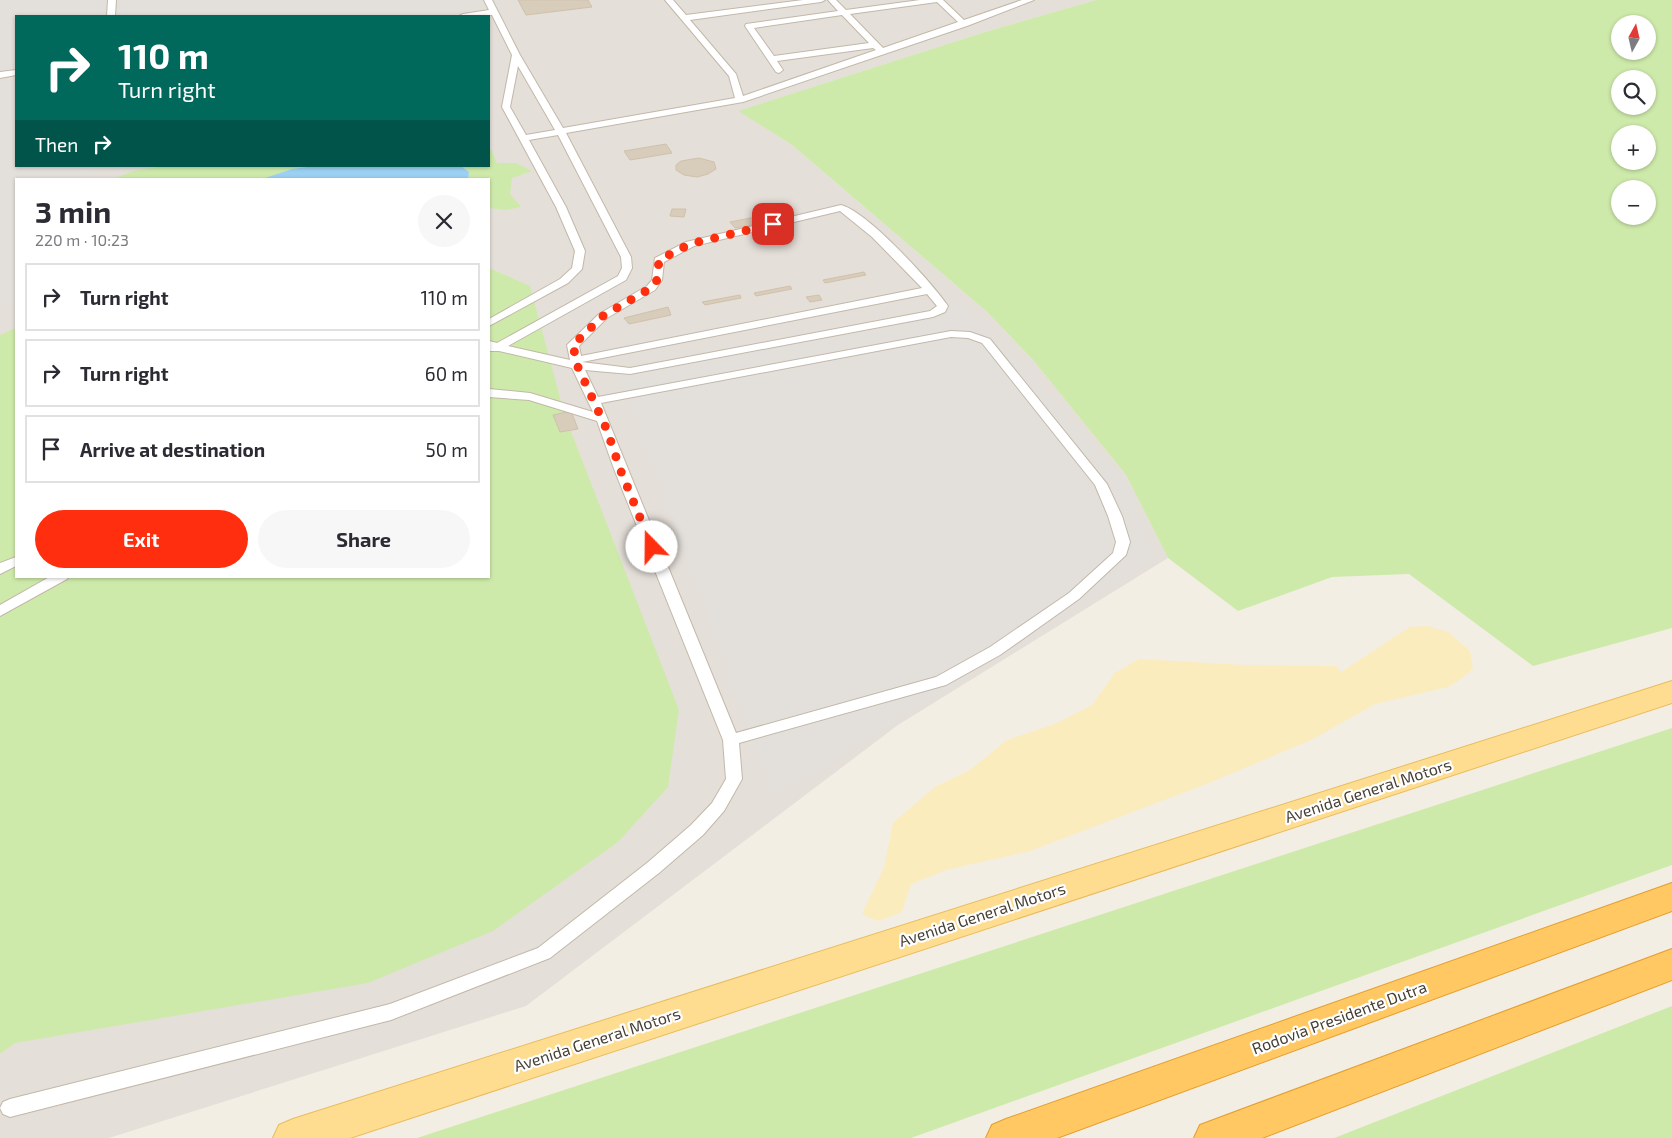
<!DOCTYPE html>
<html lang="en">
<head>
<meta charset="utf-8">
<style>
  :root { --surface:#fff; --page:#f7f7f7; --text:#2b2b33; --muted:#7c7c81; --line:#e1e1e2; --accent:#ff2e0e }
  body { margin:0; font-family:"Exo 2",sans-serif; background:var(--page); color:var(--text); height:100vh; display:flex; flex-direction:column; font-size:19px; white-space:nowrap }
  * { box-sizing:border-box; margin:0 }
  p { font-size:16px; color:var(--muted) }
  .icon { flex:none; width:28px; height:28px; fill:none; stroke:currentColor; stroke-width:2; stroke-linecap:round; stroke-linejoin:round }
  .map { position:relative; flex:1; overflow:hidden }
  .details { position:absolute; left:15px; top:178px; width:475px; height:400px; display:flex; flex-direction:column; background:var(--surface); border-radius:0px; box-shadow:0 1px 4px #0004 }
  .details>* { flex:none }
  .hud { position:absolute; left:15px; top:15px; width:475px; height:152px; border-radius:0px; box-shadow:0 1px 4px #0004; background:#00695c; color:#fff; overflow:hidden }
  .needle { width:32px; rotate:8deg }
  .controls { position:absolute; left:1611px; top:15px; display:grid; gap:10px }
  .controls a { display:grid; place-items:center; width:45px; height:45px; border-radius:50%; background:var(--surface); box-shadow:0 1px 4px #0004; font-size:25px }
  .pin { position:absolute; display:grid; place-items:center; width:42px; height:42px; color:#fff; margin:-21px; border-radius:10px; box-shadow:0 2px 8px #0006 }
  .me { position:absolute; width:55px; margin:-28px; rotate:338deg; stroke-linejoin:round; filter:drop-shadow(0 0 4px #0008) }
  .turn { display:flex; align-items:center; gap:18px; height:105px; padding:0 20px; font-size:22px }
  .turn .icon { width:65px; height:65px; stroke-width:2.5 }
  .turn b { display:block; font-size:35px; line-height:42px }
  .then { display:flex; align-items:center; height:48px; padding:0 20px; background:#0003; gap:10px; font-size:19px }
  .round { display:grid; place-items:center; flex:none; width:52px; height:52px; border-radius:26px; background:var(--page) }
  .overview { display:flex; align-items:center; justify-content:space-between; height:85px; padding:0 20px }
  h1 { font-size:30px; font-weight:700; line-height:38px }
  .cta { display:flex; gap:10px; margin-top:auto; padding:10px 20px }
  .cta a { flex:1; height:58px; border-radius:30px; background:var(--accent); color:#fff; font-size:20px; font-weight:700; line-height:58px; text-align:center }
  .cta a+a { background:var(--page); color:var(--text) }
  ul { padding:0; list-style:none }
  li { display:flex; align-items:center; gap:15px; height:68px; margin:0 10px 8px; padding:0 10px; border:2px solid var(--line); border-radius:0px }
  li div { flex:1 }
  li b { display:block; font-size:19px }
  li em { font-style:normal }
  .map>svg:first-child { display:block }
  .industrial { fill:#e5dfd9; fill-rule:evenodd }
  .green { fill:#ceeaaa; fill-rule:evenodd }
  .sand { fill:#faecbc }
  .parking { fill:#e3e0dc }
  .water { fill:#9cd1f3 }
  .building { fill:#d8ccbb; stroke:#d0c1ab }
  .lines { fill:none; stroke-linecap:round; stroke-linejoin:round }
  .service-casing { stroke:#c2b8a9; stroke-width:2 }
  .primary-casing { stroke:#e9bc5b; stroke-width:2 }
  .motorway-casing { stroke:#e59d2c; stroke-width:2 }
  .service { fill:#fff; fill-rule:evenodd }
  .primary { fill:#ffdd90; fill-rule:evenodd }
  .motorway { fill:#ffc862; fill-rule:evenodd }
  .route { stroke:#ff2e0e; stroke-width:9; stroke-dasharray:0 16.2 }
  .labels { text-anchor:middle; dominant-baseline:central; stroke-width:4.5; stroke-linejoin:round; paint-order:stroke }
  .near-street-label { font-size:16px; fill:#453e33; stroke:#fff }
</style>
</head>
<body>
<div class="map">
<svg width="1672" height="1138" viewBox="0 0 1672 1138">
  <rect width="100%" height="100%" fill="#f3eee4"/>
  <path class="industrial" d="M0,0h1096l-111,32 -246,79 53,34 194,166 47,49 93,115 42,83 -270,167 -372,281 -417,132h-109zM16,16h473v150h-473zM16,179h473v397h-473z"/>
  <g class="green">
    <path d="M1096,0h576v628l-139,38 -124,-92 -77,3 -94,34 -70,-53 -42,-83 -93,-115 -47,-49 -194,-166 -54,-34 247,-79zM1620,24h28v27h-28zM1620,79h28v27h-28zM1620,134h28v27h-28zM1620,189h28v27h-28z"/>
    <polygon points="489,148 492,151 497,163 516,163 532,171 512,178 510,194 521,207 506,210 489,208 489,179 468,179 469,172 461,166 489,166"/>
    <polygon points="166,166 315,166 292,169 262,179 113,179 133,171"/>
    <polygon points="489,268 530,286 565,416 679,710 668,787 618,842 493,931 368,983 15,1043 0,1054 0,335 16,328 16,576 489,576"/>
    <polygon points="1672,728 1672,865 911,1138 417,1138"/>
    <polygon points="1672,1006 1672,1138 1334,1138"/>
  </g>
  <polygon class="sand" points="1427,626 1448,632 1470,651 1473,669 1461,679 1448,687 1375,704 1313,739 1209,783 1030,851 946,870 911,884 902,912 878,921 862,914 884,867 893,823 935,787 970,770 1007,740 1055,724 1092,705 1115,673 1139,659 1244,665 1336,666 1341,672 1410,627"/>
  <g class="parking">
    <polygon points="0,0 496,0 502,12 471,16 16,16 16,166 114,166 87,169 86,179 16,179 16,304 0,306"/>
    <polygon points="962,303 1125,481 1152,557 774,797 617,370"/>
  </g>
  <polygon class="water" points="315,166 461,166 469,172 468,179 262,179 292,169"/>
  <g class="building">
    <polygon points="518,0 588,0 592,7 526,15"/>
    <polygon points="666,144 672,153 630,160 624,151"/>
    <polygon points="699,158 714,162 716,169 708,174 697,177 684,175 676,170 676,165 681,161"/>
    <polygon points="672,209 686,209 684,217 670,216"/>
    <polygon points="766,215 770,222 735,228 730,222"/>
    <polygon points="864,272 866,275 825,283 823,280"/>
    <polygon points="790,286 792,289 756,296 754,293"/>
    <polygon points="740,295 741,298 705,305 702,302"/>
    <polygon points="819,295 822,300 810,302 806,297"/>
    <polygon points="668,307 671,315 629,324 624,318"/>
    <polygon points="571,411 578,429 560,432 553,415"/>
  </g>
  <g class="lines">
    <g class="service-casing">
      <g id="service">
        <polygon points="108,0 116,0 115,16 107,16"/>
        <path d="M484,0h8l28,55 43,73 172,-30 -6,-22 -64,-76h8l13,15 117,-15h22l-4,2 -131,18 46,54 7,22 133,-46 -3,-2 -96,13 6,9 -4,3 -3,-1 -31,-46 1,-2 92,-13 -10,-11h8l10,10 74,-10h23l21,20 58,-20h12l-67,26 -224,76 -177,31 65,124 1,11 -6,12 -118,66 62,14 -3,-15 2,-2 30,-29 48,-28 5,-6 3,-22 31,-16 155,-37c27,7 90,77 107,101l-3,6 -12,5 -303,57 -45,-4 13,27 353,-66 19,1 20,7 117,145 15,32 8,26 -4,13 -47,44 -79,56 -54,30 -207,58 3,36 -18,32 -21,24 -44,38 -109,85 -159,62 -381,97 -7,-3 -3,-6 3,-6 7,-3 380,-95 148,-56 109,-85 44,-38 21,-22 14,-24 -3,-39 -109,-271 -17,-48 -68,-21 -40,-3v-8l41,4 63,19 -21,-44 -73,-17h-9l-1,-10 8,2 121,-67 4,-8 -1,-11 -63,-122 -29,5 37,67 19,44 -3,18 -14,14 -79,43v-7l71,-40 12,-11 3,-17 -19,-44 -54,-100 10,-52 -20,-40 -33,1 4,-2 26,-4zM937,2l21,20 -75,26 -33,-34zM842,15l27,28 -95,13 -20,-28zM518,66l37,64 -29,5 -16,-28zM840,211l32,26 50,51 -341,68 -2,-10 28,-28 48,-28 7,-10 2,-18 30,-16zM927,294l10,12 -7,5 -300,57 -48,-6zM951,337l17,1 14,5 113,142 13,31 8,26 -3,11 -44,40 -79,54 -54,30 -200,56 -135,-330z"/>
        <polygon points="16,70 16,75 0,78 0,72"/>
        <polygon points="16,557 16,566 0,574 0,563"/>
        <polygon points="51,576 69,576 67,579 0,616 0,605"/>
      </g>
    </g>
    <g class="primary-casing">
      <polygon id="primary" points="1672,681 1672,703 350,1138 273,1138 279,1125 293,1119"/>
    </g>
    <g class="motorway-casing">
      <g id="motorway">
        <polygon points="1672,883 1672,911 1057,1138 986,1138 992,1125 1006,1119"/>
        <polygon points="1672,949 1672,980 1262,1138 1194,1138 1200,1125"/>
      </g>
    </g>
    <use href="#service" class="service"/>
    <use href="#primary" class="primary"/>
    <use href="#motorway" class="motorway"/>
  </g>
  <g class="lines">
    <polyline class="route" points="652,547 620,469 607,430 577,365 573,345 603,316 651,288 657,280 659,260 690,244 773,224"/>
  </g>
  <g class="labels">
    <g class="near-street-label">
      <text transform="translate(1368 790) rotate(-18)">Avenida General Motors</text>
      <text transform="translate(982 914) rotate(-18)">Avenida General Motors</text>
      <text transform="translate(1339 1017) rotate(-20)">Rodovia Presidente Dutra</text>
      <text transform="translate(597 1039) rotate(-18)">Avenida General Motors</text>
    </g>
  </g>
</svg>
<div class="controls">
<a><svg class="needle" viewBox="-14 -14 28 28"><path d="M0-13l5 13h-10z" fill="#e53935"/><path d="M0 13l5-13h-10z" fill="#7c7c81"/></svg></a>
<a><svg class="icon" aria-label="search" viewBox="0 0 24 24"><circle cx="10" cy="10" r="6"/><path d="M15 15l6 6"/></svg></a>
<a>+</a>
<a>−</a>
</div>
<div class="pin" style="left:773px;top:224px;background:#d93025"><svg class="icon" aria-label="arrive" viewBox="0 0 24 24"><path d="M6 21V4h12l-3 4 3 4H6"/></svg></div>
<svg class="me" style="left:652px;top:547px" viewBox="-20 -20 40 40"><circle r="19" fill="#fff"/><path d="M0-13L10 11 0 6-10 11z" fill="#ff2e0e"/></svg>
<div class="hud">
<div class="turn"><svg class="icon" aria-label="right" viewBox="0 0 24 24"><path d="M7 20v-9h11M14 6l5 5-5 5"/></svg><div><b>110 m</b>Turn right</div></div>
<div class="then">Then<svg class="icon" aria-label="right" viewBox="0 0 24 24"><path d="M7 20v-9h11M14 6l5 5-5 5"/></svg></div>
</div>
<section class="details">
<div class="overview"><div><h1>3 min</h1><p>220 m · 10:23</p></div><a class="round"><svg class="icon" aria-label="close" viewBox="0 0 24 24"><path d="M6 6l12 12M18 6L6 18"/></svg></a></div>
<ul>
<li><svg class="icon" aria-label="right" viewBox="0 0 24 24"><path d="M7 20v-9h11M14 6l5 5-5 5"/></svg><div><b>Turn right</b></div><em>110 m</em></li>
<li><svg class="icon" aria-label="right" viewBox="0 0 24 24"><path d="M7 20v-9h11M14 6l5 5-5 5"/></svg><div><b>Turn right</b></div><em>60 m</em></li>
<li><svg class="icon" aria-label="arrive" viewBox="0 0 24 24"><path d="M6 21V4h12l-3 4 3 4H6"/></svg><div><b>Arrive at destination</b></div><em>50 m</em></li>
</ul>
<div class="cta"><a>Exit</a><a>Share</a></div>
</section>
</div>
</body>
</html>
